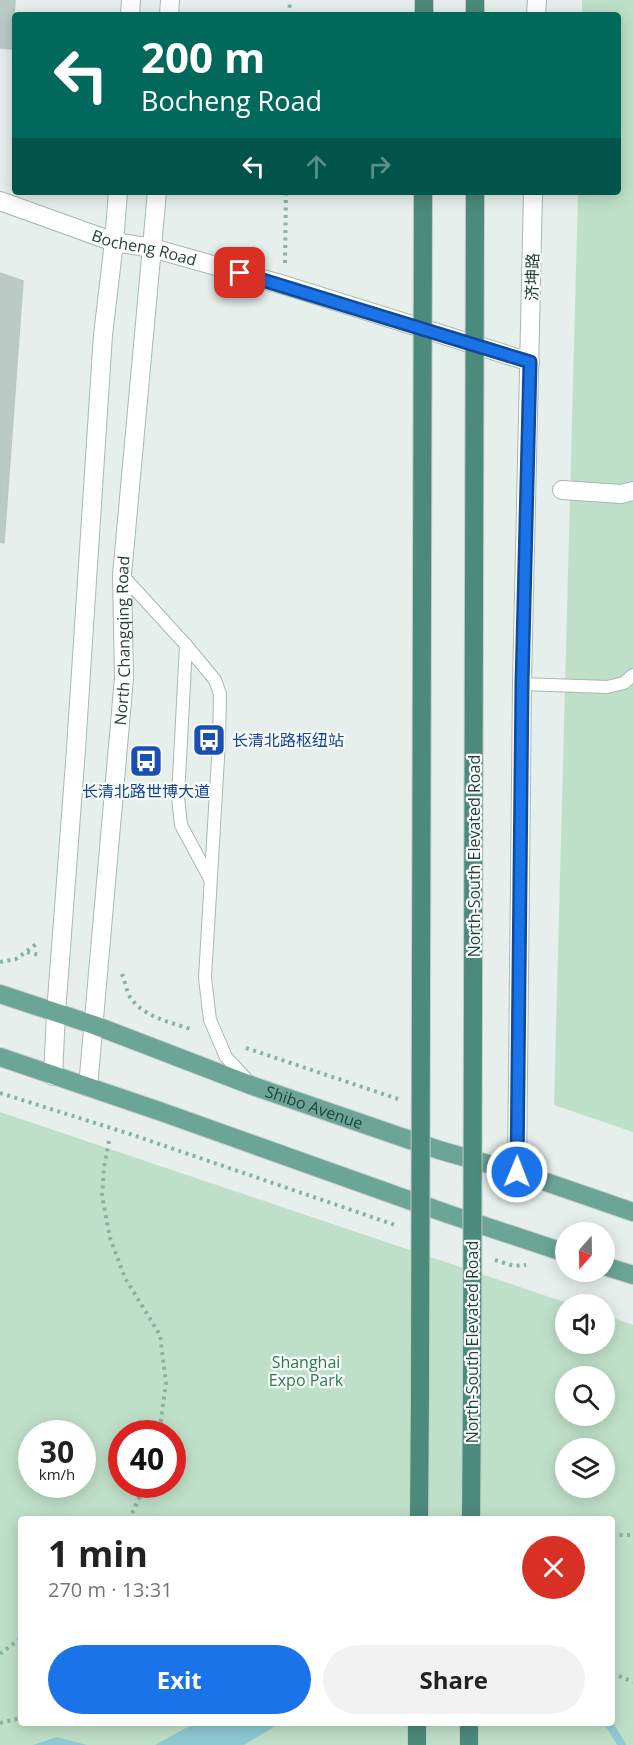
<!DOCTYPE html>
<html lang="en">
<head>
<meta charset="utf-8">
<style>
  :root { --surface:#fff; --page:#f2f2f2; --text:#222; --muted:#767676; --accent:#1a73e8 }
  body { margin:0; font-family:"Open Sans","Noto Sans SC",sans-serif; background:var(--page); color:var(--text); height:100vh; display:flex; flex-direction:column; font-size:22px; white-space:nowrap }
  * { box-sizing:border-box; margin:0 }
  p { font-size:20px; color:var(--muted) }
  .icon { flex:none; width:33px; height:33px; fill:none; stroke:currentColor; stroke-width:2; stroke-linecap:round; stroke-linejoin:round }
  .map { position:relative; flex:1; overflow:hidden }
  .sheet { position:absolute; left:18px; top:1516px; width:597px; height:210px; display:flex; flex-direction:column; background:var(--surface); border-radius:6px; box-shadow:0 3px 15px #0003 }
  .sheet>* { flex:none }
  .banner { position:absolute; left:12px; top:12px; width:609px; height:183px; border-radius:6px; box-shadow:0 3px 15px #0003; background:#00695c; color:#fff; overflow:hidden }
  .needle { width:39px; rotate:200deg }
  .tools { position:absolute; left:555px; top:1222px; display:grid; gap:12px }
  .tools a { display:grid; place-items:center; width:60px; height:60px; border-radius:50%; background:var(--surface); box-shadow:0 3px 15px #0003; font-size:30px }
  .speed { position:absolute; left:18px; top:1420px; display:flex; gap:12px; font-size:30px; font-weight:700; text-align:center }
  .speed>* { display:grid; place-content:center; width:78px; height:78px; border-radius:50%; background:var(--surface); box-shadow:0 3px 15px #0003; line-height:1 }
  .speed small { font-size:15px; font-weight:400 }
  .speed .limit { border:9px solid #d22; background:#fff; color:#111 }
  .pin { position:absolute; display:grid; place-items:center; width:51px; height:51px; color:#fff; margin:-26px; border-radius:12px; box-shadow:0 3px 9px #0006 }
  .me { position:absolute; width:66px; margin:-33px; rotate:1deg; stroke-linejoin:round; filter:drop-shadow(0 0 4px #0008) }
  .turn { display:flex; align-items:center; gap:21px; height:126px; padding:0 30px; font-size:27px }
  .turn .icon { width:78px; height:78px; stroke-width:2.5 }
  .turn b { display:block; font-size:42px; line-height:51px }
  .lanes { display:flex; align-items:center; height:57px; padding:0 30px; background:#0003; justify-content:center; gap:30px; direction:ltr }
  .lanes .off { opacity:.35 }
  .round { display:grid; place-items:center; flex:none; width:63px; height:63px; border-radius:32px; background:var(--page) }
  .summary { display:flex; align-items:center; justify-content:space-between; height:102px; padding:0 30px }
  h1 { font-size:36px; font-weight:700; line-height:45px }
  .action { display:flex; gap:12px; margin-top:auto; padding:12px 30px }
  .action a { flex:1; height:69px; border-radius:36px; background:var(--accent); color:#fff; font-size:24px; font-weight:700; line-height:69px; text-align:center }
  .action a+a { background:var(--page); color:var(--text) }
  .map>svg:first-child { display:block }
  .green { fill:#bfe0c8; fill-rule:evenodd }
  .water { fill:#8ec9d4 }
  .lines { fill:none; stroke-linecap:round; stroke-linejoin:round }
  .stream { stroke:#8ec9d4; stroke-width:8 }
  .building { fill:#bbcac4; stroke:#b8c9c2; stroke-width:1.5 }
  .service-casing { stroke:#a8b8b2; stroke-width:14 }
  .pedestrian-casing { stroke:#a8b8b2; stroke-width:20 }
  .minor-casing { stroke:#a8b8b2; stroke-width:20 }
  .tertiary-casing { stroke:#a8b8b2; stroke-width:20 }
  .secondary-casing { stroke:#a4bbb3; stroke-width:20 }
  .primary-casing { stroke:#c2cac8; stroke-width:20 }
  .trunk-casing { stroke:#c2cac8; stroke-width:20 }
  .path { stroke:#86b3a5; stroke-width:4; stroke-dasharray:3 4.5; stroke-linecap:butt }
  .service { stroke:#fff; stroke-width:12 }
  .pedestrian { stroke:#fff; stroke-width:18 }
  .minor { stroke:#fff; stroke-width:18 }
  .tertiary { stroke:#fff; stroke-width:18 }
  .secondary { stroke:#fff; stroke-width:18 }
  .primary { stroke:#6aa596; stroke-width:18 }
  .trunk { stroke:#4c8a7c; stroke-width:18 }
  .trunk-bridge-casing { stroke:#c2cac8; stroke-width:20; stroke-linecap:butt }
  .trunk-bridge { stroke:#4c8a7c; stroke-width:18 }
  .route-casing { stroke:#114b97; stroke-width:15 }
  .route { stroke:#1a73e8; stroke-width:10 }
  .labels { text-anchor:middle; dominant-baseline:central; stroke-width:4.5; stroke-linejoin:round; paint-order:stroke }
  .street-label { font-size:16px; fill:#24423a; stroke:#f7fbf9 }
  .transit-label { font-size:16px; fill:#164399; stroke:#f7fbf9; text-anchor:start }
  .park-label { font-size:16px; fill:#2d7a4b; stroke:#f7fbf9 }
</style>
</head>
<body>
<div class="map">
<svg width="633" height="1745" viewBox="0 0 633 1745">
  <rect width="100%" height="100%" fill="#e6efeb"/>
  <g class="green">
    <polygon points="582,0 633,0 633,1132 554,1105 578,192 618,192 618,15 582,15"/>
    <path d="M0,1112l573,193h-7v39h38l1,-29 28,10v420h-633zM566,1377h38v39h-38zM32,1434h50v51h-50zM122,1434h50v51h-50zM566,1449h38v39h-38zM21,1520h591v204h-591z"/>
  </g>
  <g class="water">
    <polygon points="193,1724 279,1724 244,1745 155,1745"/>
    <polygon points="57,1737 87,1745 33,1745"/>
  </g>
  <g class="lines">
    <polyline class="stream" points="609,1724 622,1745"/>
  </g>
  <g class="building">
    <polygon points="0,0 15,0 12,49 0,48"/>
    <polygon points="0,273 23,281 4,543 0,542"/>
  </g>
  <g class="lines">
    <g class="service-casing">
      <g id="service">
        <polyline points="122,575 186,645 215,680 220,694 219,741 205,978 210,1020 226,1057 250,1083"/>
        <polyline points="186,645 178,797 181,825 210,879"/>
        <polyline points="522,684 607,687 624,683 633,675"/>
      </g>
    </g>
    <g class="pedestrian-casing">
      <polyline id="pedestrian" points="562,490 621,494 633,491"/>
    </g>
    <g class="minor-casing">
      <g id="minor">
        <path id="s1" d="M0,201l114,41 38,6 132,37 246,77"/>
      </g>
    </g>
    <g class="tertiary-casing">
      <g id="tertiary">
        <polyline points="536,15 537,0"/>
        <polyline points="517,1172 522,684 533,192"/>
      </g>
    </g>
    <g class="secondary-casing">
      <g id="secondary">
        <polyline points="130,15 131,0"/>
        <polyline points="169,15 170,0"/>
        <polyline points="53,1076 56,1013 76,749 103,335 114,242 118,192"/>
        <path id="s2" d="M88,1087l36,-409 -2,-103 35,-383"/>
      </g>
    </g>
    <g class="primary-casing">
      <g id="primary">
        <path id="s3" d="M0,994l94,31 159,61 186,64 78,22 116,40"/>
        <polyline points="0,1057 159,1111 448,1214 566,1253"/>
        <polyline points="604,1266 633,1275"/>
      </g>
    </g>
    <g class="trunk-casing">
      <g id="trunk">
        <polyline points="424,15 424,0"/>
        <polyline points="475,15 475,0"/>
        <polyline points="419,1520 420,1391"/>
        <polyline points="471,1520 472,1394"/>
        <polyline points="417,1745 417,1724"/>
        <polyline points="469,1745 469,1724"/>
      </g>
    </g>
    <g class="path">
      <polyline points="289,15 290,0"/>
      <polyline points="285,263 286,192"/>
      <polyline points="27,952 39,955"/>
      <polyline points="0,962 16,959 39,942"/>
      <path d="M122,974c3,7 4,16 8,23 14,21 41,25 63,33"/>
      <polyline points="246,1048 398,1099"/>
      <polyline points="0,1093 130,1134 398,1226"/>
      <polyline points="109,1141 104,1167 102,1196 110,1238 125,1278 160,1335 166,1383 159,1434"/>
      <polyline points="495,1260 514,1266 526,1265"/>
      <polyline points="60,1519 61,1520"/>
      <polyline points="129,1520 145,1485"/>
      <polyline points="612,1535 633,1535"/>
      <polyline points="0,1654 21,1638"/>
      <polyline points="612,1673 633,1682"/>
      <polyline points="0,1723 21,1718"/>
    </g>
    <use href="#service" class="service"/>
    <use href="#pedestrian" class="pedestrian"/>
    <use href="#minor" class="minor"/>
    <use href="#tertiary" class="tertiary"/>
    <use href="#secondary" class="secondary"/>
    <use href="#primary" class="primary"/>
    <use href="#trunk" class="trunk"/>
    <g class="trunk-bridge-casing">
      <g id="trunk-bridge">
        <polyline points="420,1391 423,192"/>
        <polyline points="472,1394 475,192"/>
      </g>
    </g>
    <use href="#trunk-bridge" class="trunk-bridge"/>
  </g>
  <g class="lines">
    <g class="route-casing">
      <polyline id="route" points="240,273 530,362 522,684 517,1172"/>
    </g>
    <use href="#route" class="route"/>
  </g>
  <defs>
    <g id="bus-square" transform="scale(1.725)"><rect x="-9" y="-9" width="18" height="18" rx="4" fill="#1a4fb4" stroke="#f7fbf9"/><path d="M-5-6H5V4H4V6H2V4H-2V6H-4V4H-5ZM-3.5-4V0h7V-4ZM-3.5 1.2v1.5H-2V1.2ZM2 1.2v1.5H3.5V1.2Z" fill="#fff"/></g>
  </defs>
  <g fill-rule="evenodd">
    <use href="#bus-square" x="209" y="740"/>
    <use href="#bus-square" x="146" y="761"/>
  </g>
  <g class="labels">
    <g class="street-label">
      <text stroke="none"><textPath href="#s1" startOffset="152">Bocheng Road</textPath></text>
      <text transform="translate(532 277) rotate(-89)">济坤路</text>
      <text stroke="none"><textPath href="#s2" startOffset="448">North Changqing Road</textPath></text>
      <text transform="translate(474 856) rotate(-90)">North-South Elevated Road</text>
      <text stroke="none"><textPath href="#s3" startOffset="334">Shibo Avenue</textPath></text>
      <text transform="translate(472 1342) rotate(-90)">North-South Elevated Road</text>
    </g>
    <g class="transit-label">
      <text x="232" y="740">长清北路枢纽站</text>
      <text x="146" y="791" text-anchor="middle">长清北路世博大道</text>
    </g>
    <g class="park-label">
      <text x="306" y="1362">Shanghai<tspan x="306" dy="18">Expo Park</tspan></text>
    </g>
  </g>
</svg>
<div class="tools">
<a><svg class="needle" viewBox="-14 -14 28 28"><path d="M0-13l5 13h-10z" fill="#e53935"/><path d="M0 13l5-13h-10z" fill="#767676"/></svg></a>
<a><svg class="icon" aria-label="sound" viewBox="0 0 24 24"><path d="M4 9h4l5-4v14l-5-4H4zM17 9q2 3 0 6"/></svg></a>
<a><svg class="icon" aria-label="search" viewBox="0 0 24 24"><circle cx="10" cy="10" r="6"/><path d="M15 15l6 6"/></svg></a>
<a><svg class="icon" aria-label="layers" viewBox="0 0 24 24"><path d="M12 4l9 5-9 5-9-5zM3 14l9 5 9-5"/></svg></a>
</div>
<div class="speed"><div>30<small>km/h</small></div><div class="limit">40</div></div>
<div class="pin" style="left:240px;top:273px;background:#d93025"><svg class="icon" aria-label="arrive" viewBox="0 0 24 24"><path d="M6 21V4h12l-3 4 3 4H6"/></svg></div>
<svg class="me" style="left:517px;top:1172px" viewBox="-20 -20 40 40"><circle r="17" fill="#1a73e8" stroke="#fff" stroke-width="3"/><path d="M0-11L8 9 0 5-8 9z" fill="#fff"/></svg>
<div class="banner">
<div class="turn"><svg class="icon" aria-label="left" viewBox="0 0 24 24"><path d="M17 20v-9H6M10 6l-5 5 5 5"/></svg><div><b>200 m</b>Bocheng Road</div></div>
<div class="lanes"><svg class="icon" aria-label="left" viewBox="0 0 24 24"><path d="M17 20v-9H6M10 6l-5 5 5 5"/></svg><svg class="icon off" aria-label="ahead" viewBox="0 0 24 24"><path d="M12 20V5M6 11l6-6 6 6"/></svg><svg class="icon off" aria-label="right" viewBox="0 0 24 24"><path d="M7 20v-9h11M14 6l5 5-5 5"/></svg></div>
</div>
<section class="sheet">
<div class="summary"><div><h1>1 min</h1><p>270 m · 13:31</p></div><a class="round" style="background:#d93025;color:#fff"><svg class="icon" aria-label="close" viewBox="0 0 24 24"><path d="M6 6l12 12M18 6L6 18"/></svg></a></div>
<div class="action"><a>Exit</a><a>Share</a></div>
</section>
</div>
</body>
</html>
